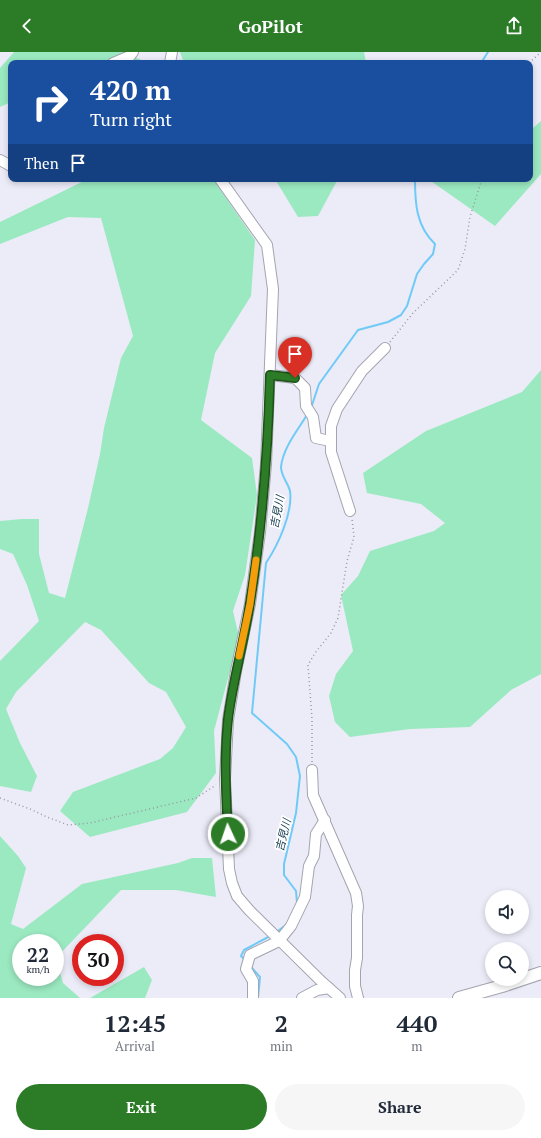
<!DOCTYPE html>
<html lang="en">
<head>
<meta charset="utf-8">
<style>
  :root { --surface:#fff; --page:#f6f6f7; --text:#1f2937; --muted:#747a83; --accent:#2c7c27 }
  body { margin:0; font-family:"PT Serif","Noto Sans JP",serif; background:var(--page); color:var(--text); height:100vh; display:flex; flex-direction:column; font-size:15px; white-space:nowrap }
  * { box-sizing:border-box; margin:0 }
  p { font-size:13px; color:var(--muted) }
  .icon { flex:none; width:22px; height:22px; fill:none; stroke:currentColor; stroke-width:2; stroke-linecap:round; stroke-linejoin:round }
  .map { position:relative; height:946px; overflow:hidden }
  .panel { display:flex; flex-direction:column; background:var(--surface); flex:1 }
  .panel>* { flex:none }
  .guide { position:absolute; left:8px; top:8px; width:525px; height:122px; border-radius:8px; box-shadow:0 2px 6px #0003; background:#1a4fa0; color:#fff; overflow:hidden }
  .controls { position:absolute; left:485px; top:838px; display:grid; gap:8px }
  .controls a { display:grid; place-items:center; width:44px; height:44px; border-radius:50%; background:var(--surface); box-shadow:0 2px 6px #0003; font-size:20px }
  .speed { position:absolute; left:12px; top:882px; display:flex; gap:8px; font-size:20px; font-weight:700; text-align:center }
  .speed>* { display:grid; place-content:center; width:52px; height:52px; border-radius:50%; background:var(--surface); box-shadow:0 2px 6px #0003; line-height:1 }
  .speed small { font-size:10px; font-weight:400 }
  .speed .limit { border:6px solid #d22; background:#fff; color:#111 }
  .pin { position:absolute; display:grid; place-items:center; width:34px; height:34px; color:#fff; margin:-41px -17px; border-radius:50% 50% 50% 0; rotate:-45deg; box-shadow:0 0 4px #0007 }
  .pin .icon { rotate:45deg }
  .me { position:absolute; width:44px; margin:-22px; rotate:357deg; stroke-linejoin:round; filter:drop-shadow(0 0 3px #0008) }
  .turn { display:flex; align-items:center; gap:14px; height:84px; padding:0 16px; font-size:18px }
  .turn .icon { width:52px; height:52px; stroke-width:2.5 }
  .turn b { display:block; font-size:28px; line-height:34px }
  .then { display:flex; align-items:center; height:38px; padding:0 16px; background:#0003; gap:8px; font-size:15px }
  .eta { display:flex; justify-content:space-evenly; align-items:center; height:68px; text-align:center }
  .eta b { font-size:24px; font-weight:600; line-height:28px }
  .button { display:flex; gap:8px; margin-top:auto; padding:8px 16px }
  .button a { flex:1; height:46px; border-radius:24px; background:var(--accent); color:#fff; font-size:16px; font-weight:600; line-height:46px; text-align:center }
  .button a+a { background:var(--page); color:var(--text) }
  header { display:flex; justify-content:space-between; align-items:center; height:52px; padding:0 16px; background:var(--accent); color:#fff; font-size:18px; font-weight:600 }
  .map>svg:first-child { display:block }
  .green { fill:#9be9c1; fill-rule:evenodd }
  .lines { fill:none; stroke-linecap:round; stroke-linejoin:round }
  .stream { stroke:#6fcaf7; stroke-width:2 }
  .minor-casing { stroke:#a3a4af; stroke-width:12 }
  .major-casing { stroke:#a3a4af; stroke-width:14 }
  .path { stroke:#9899a2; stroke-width:1.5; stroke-dasharray:1 3; stroke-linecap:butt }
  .minor { stroke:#fff; stroke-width:10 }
  .major { stroke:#fff; stroke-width:12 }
  .route-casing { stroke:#1d5119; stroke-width:10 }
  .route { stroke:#2c7c27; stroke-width:7 }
  .slow { stroke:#f59e0b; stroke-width:7 }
  .labels { text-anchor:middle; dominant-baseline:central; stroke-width:3.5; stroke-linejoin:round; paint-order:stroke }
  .water-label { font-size:11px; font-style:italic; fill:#153d50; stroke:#fff }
</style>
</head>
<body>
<header><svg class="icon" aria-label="back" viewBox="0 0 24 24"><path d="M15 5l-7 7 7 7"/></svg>GoPilot<svg class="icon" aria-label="share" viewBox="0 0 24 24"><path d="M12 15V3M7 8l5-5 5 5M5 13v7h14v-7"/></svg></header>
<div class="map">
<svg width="541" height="946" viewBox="0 0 541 946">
  <rect width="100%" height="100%" fill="#ebecf8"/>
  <g class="green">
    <polygon points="14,0 125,0 141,8 143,11 11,11 11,50 0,55 0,16"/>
    <polygon points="180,0 364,0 366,11 184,11"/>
    <polygon points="541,69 541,122 495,174 428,127 530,127 530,73 533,76"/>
    <polygon points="88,127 213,127 255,188 251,244 215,301 201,368 252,406 257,443 245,523 233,559 239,585 214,679 216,721 187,760 90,785 60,759 73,740 160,707 173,696 186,675 166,640 149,631 101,578 85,570 16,640 6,657 20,691 37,724 31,740 0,734 0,609 39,569 27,533 13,502 0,497 0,469 22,467 39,467 39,502 49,541 65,546 88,456 100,402 104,376 121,306 133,284 101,166 68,165 0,192 0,170"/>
    <polygon points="275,127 338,127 318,164 298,165"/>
    <polygon points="541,318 541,622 511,638 470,675 410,677 350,685 335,670 329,644 336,622 353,599 341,543 358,524 370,499 434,479 445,471 421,452 367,441 363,421 426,379 522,340"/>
    <path d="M0,784l18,20 8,12 -15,56 12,5 59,-45 96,-21 14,-5h20l4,39 -40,-7h-55l-65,68 7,25 17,15h-80zM21,891h34v34h-34z"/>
    <polygon points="144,915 152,928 145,946 90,946"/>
  </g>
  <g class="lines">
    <g class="stream">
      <polyline points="481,11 488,0"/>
      <path d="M311,356l8,-24 39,-54 30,-8 13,-7 6,-9 10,-32 7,-10 9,-10 2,-10c-19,-18 -20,-41 -20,-65"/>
      <path d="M297,851l-1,-12 -12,-16v-11l12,-51 4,-37 -4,-19 -9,-13 -35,-31 14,-150c12,-18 27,-50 24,-72 -2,-8 -9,-15 -9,-24 2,-19 16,-36 26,-52"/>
      <polyline points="275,881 286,873"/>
      <polyline points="245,908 241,904 244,898 270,884"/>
      <polyline points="251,915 260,925 258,946"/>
    </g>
    <g class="minor-casing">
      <g id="minor">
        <polyline points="113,11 130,4 133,0"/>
        <polyline points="170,11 172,0"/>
        <polyline points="0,108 11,114"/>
        <polyline points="220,127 267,193 273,237 266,412 260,480 250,552 236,619 228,668 225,727 229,817 232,831 237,844 249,858 322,930 340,946"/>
        <polyline points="270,323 295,326 305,336 306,354 313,365 316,386 330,389"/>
        <polyline points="350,459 331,400 331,374 337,357 362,319 385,296"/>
        <polyline points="312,718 313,743 356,841 358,854 357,863 357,906 355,918 355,934 358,946"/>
        <polyline points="253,946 253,929 246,917 250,903 279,889 291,874 305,845 309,814 314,804 316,782 325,768"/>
        <polyline points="302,946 317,938 329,936"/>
      </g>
    </g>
    <g class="major-casing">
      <polyline id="major" points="459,946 502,934 541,921"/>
    </g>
    <g class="path">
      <polyline points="529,11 541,0"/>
      <polyline points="390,290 413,261 458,218 465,197 470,165 482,127"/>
      <polyline points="312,710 312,667 308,613 315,601 331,581 338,566 347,509 354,485 352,467"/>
      <polyline points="0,746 30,757 47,765 68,773 90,771 196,746 216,733"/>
    </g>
    <use href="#minor" class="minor"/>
    <use href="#major" class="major"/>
  </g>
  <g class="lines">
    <g class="route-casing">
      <path id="route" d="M228,782c-2,-39 -4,-77 0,-115 5,-39 16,-77 22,-116 12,-75 18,-152 20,-228l25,3"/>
    </g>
    <use href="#route" class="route"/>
    <polyline class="slow" points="239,604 250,552 256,508"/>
  </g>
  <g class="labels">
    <g class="water-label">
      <text transform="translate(277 460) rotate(-79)">吉見川</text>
      <text transform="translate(283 783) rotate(-76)">吉見川</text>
    </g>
  </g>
</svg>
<div class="controls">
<a><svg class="icon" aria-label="sound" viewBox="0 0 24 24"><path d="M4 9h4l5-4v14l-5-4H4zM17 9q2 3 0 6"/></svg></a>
<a><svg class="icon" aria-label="search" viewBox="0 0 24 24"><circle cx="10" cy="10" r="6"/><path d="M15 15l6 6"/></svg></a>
</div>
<div class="speed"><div>22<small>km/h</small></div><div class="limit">30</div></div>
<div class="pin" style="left:295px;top:326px;background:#d93025"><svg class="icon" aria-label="arrive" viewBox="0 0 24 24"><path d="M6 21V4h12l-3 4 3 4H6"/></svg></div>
<svg class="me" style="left:228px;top:782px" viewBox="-20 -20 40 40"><circle r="17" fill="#2c7c27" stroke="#fff" stroke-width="3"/><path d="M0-11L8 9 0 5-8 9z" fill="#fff"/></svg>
<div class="guide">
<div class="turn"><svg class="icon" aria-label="right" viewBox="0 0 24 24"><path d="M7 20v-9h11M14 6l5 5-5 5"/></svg><div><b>420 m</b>Turn right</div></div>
<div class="then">Then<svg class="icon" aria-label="arrive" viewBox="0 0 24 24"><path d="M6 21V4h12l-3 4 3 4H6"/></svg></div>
</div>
</div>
<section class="panel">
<div class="eta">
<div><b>12:45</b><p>Arrival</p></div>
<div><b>2</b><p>min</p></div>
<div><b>440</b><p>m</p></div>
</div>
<div class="button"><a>Exit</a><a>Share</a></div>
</section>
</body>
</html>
